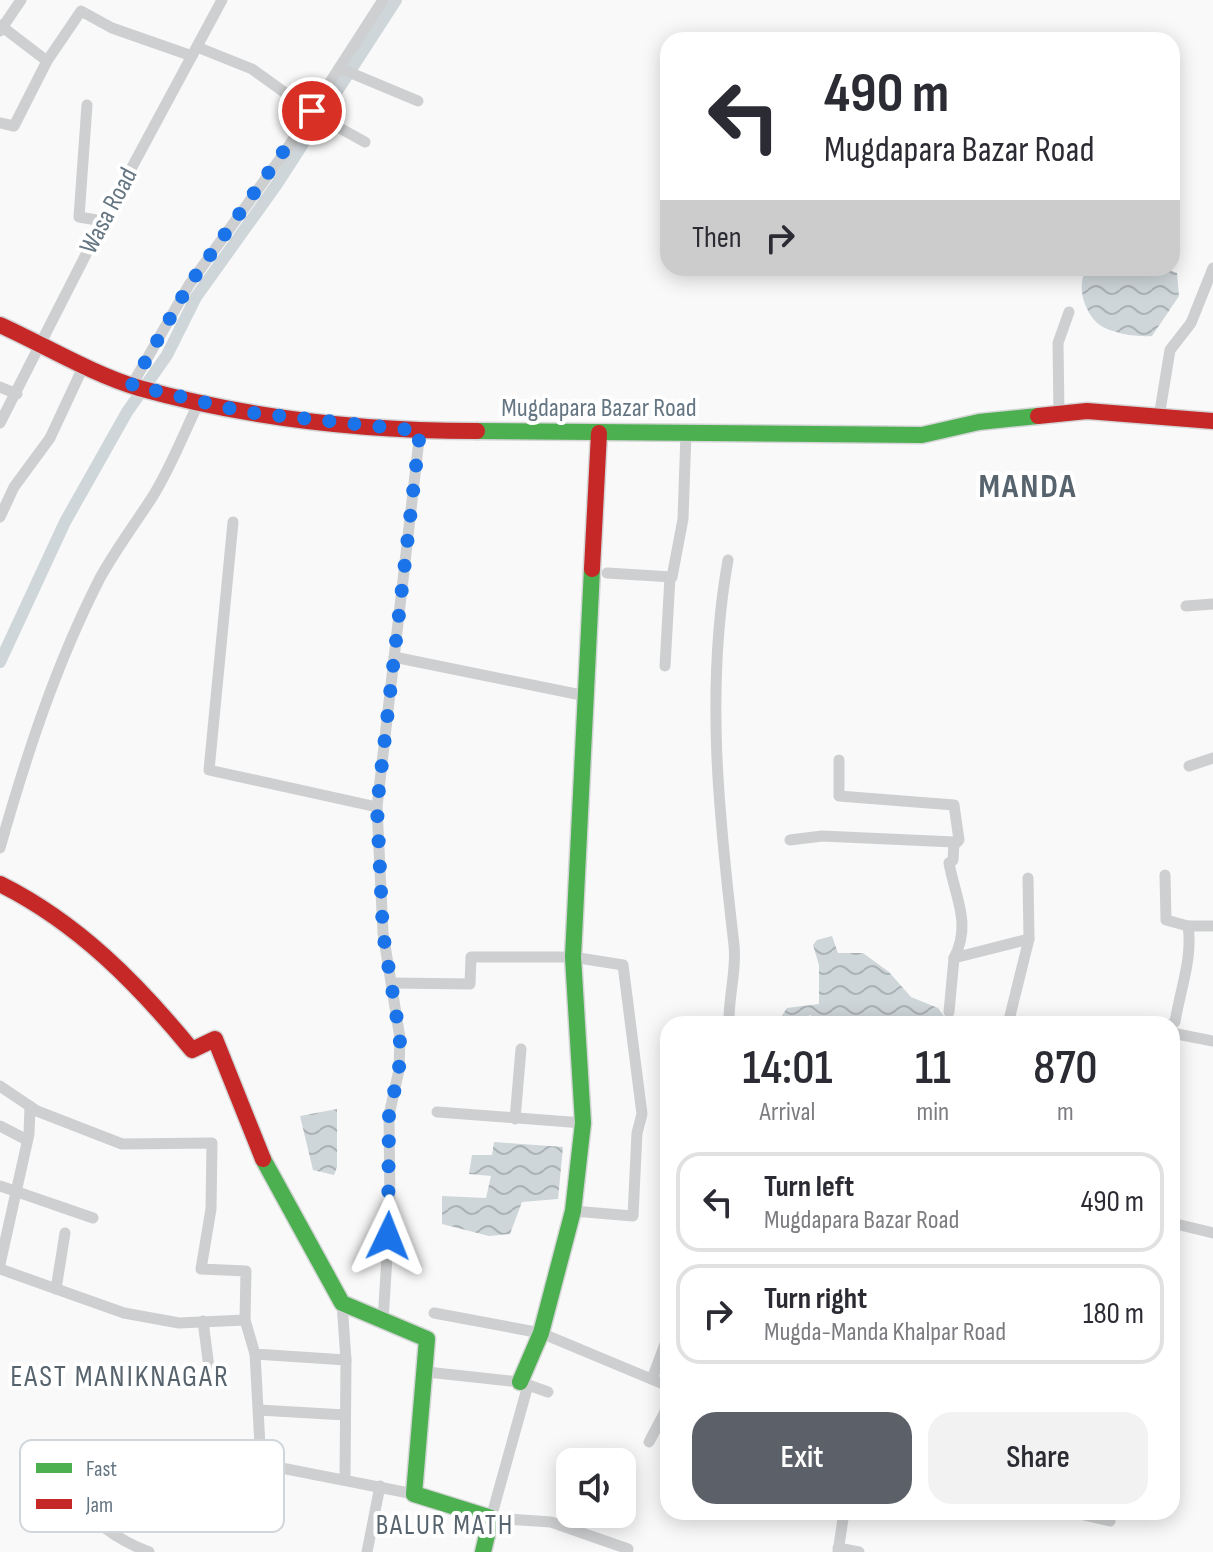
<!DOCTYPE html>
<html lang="en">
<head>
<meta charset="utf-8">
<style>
  :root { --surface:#fff; --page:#f2f2f3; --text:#2b2b33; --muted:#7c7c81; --line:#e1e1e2; --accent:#5c6169 }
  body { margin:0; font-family:"Sofia Sans Condensed",sans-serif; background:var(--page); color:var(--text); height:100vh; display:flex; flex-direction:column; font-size:30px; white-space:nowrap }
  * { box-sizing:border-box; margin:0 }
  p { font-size:26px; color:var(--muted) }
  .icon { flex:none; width:44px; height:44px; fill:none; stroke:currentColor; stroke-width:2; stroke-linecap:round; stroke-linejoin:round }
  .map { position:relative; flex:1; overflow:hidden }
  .details { position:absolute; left:660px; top:1016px; width:520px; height:504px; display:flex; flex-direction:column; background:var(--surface); border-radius:24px; box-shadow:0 4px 20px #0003 }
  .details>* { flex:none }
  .guide { position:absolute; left:660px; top:32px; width:520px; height:244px; border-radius:24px; box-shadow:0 4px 20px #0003; background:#fff; color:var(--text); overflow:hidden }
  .tools { position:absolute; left:556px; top:1448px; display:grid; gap:16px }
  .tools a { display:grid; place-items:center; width:80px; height:80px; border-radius:16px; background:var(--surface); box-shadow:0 4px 20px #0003; font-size:40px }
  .pin { position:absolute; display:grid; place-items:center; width:68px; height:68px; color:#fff; margin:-34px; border:4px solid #fff; border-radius:50%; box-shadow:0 2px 8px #0007 }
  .me { position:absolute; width:88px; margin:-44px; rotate:2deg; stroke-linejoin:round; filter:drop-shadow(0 0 6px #0008) }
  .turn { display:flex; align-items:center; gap:28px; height:168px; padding:0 32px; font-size:36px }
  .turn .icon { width:104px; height:104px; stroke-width:2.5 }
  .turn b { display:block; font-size:56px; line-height:68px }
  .then { display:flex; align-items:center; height:76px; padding:0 32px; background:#0003; gap:16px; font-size:30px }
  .eta { display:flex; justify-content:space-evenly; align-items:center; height:136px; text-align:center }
  .eta b { font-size:48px; font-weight:600; line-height:56px }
  .button { display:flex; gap:16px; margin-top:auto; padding:16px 32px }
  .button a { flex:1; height:92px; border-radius:24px; background:var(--accent); color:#fff; font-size:32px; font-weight:600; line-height:92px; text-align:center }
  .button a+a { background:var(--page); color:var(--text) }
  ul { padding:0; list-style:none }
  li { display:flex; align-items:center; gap:24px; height:100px; margin:0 16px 12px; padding:0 16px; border:4px solid var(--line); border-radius:24px }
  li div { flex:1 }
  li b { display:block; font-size:30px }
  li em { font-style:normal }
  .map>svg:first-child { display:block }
  .water { fill:url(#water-waves) }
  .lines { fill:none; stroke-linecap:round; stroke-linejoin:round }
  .canal { stroke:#ced6d9; stroke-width:12 }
  .fast-casing { stroke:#d5d6d7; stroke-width:19 }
  .jam-casing { stroke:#d5d6d7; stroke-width:19 }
  .street { stroke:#cecfd0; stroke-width:11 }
  .fast { stroke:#4caf50; stroke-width:16 }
  .jam { stroke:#c62828; stroke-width:16 }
  .route { stroke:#1a73e8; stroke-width:14; stroke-dasharray:0 25.2 }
  .labels { text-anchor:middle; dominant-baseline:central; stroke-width:8; stroke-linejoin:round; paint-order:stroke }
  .street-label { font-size:26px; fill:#657683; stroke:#fff }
  .neighbourhood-label { font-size:28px; letter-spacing:2px; fill:#57646e; stroke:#fff }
  .quarter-label { font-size:30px; letter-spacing:2px; fill:#57646e; stroke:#fff }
  .district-label { font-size:34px; font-weight:bold; letter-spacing:2px; fill:#57646e; stroke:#fff }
  .key { fill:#fff; stroke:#d1d6da; stroke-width:2 }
  .key-label { font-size:22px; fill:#657683 }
</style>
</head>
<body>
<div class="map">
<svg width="1213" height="1552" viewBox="0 0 1213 1552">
  <defs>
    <pattern id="water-waves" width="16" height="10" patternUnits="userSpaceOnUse" patternTransform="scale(2)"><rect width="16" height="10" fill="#ced6d9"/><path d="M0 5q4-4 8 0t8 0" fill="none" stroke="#abb2b5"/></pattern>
  </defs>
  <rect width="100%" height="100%" fill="#f9f9f9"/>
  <g class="water">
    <path d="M1088,268h77l12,5 2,23 -27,40c-16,1 -35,-2 -49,-9 -18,-9 -29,-44 -15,-59z"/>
    <polygon points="832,936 838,953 863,953 889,972 911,997 938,1008 950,1024 827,1024 810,1015 800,1020 781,1017 787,1008 819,1004 819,965 813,945 817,940"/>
    <polygon points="337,1109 337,1167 334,1175 313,1170 300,1116"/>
    <polygon points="494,1142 563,1147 558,1199 522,1202 510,1234 489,1236 442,1224 442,1196 486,1198 491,1176 469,1174 472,1155 492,1155"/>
  </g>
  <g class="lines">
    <polyline class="canal" points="0,662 65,522 127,412 167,355 196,297 277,184 396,0"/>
    <g class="fast-casing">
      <g id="fast">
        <polyline points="477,431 922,435 979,422 1038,416"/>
        <polyline points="263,1159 342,1303 427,1339 414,1494 491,1518 483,1552"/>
        <polyline points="520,1382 541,1333 573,1211 583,1123 573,957 592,569"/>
      </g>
    </g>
    <g class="jam-casing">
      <g id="jam">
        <path d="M0,325c44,20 94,50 139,63 108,30 225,43 338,43"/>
        <polyline points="1038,416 1087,411 1213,421"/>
        <polyline points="592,569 599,433"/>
        <path d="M0,884c78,39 137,99 192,166l23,-11 48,120"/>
      </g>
    </g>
    <g class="street">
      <polyline points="0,25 47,61"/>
      <polyline points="0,31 21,0"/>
      <polyline points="197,47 252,69 316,115 365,142"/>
      <polyline points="339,68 418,101"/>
      <polyline points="87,105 79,217 103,221"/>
      <polyline points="0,123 14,126 47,61 81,11 112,28 192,56"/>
      <polyline points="132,385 189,285 285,152 383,0"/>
      <polyline points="0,387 17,394"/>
      <polyline points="1059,414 1058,343 1069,312"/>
      <polyline points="1159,417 1170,350 1191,323 1213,268"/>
      <polyline points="0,423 103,221 222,0"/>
      <polyline points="0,517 14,487 50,438 85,363"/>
      <polyline points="233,522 209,770 377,807"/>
      <path d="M728,560c-23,128 -9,257 6,385 3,25 -6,53 -5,79"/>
      <polyline points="607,573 672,577 683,519 686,433"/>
      <polyline points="1186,606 1213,604"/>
      <polyline points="394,657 586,696"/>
      <polyline points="665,666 670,577"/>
      <polyline points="839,760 839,796 954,805 959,840 955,844"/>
      <polyline points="1189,766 1213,758"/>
      <path d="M790,840l32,-4 132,6 -1,18 -4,3c6,34 23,61 5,95"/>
      <path d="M0,848c26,-92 56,-184 100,-270 16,-29 35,-54 53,-82 18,-29 31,-63 46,-94"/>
      <polyline points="1165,875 1166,920 1188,926"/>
      <polyline points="1028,878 1029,939"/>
      <polyline points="392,983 470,984 471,957 573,957 623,965 642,1114 637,1133 633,1216 573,1211"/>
      <polyline points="949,1012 954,958 1029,939 1008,1024"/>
      <path d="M1171,1024l4,-2c5,-32 18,-64 13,-96h25"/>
      <polyline points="1172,1033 1213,1041"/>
      <polyline points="0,1086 37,1111 122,1144 212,1143 211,1209 201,1269 246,1271 245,1320"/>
      <polyline points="437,1112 583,1123"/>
      <polyline points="515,1119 521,1049"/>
      <polyline points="0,1126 27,1140"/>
      <polyline points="0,1186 93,1218"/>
      <polyline points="1172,1223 1213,1233"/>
      <polyline points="0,1264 29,1134 30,1106"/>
      <polyline points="0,1269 124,1313 179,1323 245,1320 255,1354 346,1360 342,1303"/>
      <polyline points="56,1289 65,1233"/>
      <polyline points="434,1313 541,1333 668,1386"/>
      <polyline points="203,1321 209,1368"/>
      <polyline points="383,1321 390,1208 389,1115 399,1070 400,1038 383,933 377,807 420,431"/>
      <polyline points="255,1354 261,1464 414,1494"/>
      <polyline points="427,1372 520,1382 548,1392"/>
      <polyline points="652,1379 668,1336"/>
      <polyline points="528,1385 491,1518 551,1522 628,1549"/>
      <polyline points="259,1410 345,1415"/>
      <polyline points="649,1442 668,1406"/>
      <polyline points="345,1478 346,1360"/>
      <path d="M62,1487c24,29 52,52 87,65"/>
      <polyline points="1071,1512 1110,1521"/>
      <polyline points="838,1548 859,1552"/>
      <polyline points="367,1552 380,1486"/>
      <polyline points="838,1552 844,1512"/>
    </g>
    <use href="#fast" class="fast"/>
    <use href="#jam" class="jam"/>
  </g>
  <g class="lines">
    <polyline class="route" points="312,111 189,285 132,385 245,412 420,431 377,807 383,933 400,1038 399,1070 389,1115 388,1236"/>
  </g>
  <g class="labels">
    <g class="street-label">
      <text transform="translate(109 211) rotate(-62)">Wasa Road</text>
      <text x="599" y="408">Mugdapara Bazar Road</text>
    </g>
    <g class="neighbourhood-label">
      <text x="445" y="1525">BALUR MATH</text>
    </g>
    <g class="quarter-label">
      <text x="120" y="1377">EAST MANIKNAGAR</text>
    </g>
    <g class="district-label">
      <text x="1028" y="486">MANDA</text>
    </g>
  </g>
  <rect x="20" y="1440" width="264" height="92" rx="12" class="key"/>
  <rect x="36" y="1463" width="36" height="10" fill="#4caf50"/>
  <rect x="36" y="1499" width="36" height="10" fill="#c62828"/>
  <g class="key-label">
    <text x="86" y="1476">Fast</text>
    <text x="86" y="1512">Jam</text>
  </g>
</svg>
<div class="tools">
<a><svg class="icon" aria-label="sound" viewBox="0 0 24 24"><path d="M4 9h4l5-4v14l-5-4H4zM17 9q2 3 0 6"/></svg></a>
</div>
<div class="pin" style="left:312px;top:111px;background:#d93025"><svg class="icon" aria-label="arrive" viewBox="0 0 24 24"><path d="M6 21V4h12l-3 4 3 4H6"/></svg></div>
<svg class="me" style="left:388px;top:1236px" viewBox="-20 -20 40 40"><path d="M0-17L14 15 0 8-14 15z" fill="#1a73e8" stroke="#fff" stroke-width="4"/></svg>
<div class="guide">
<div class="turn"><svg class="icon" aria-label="left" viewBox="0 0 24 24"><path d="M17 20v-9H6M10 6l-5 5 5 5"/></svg><div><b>490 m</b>Mugdapara Bazar Road</div></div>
<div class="then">Then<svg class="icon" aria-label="right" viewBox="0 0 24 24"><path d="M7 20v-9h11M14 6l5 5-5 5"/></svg></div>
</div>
<section class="details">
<div class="eta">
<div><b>14:01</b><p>Arrival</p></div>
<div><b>11</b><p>min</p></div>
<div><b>870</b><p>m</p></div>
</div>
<ul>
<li><svg class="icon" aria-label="left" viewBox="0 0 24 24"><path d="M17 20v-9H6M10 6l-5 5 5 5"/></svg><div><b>Turn left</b><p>Mugdapara Bazar Road</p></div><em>490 m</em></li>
<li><svg class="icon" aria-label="right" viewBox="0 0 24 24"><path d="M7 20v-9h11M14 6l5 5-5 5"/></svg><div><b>Turn right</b><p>Mugda-Manda Khalpar Road</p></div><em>180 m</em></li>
</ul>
<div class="button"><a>Exit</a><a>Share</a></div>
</section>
</div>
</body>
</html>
